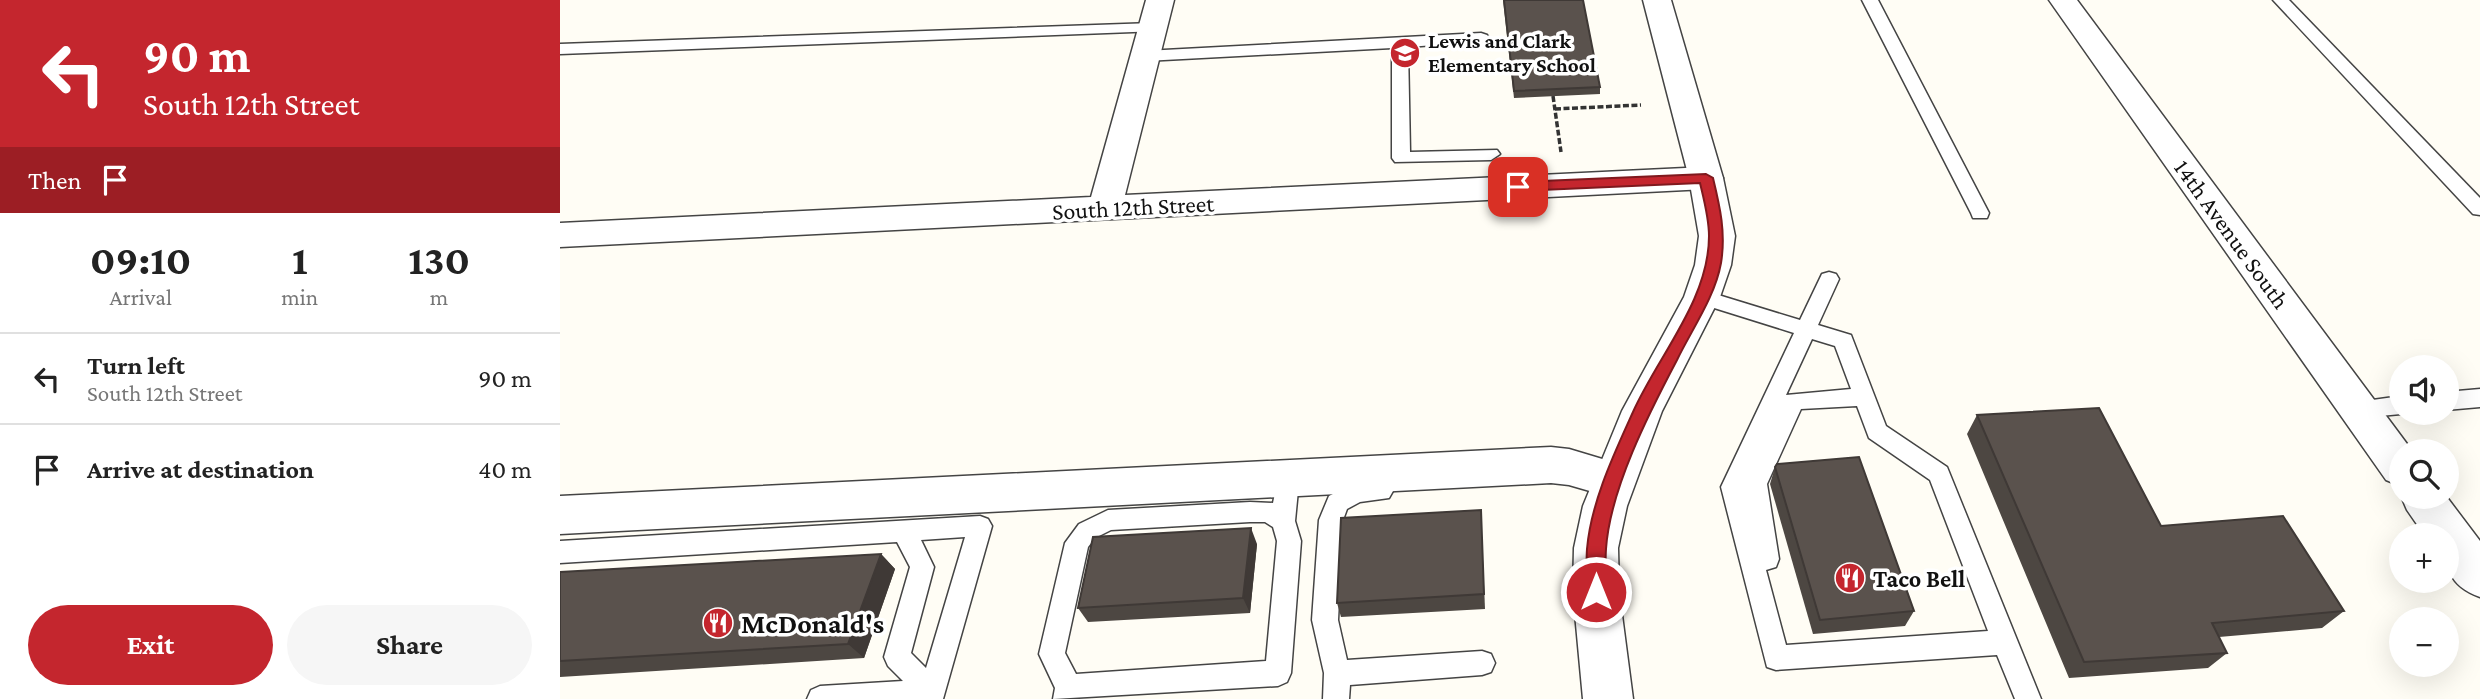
<!DOCTYPE html>
<html lang="en">
<head>
<meta charset="utf-8">
<style>
  :root { --surface:#fff; --page:#f6f6f6; --text:#222; --muted:#767676; --line:#e0e0e0; --accent:#c4262e }
  body { margin:0; font-family:"Crimson Pro",serif; background:var(--page); color:var(--text); height:100vh; display:flex; flex-direction:column; font-size:26px; white-space:nowrap }
  * { box-sizing:border-box; margin:0 }
  p { font-size:23px; color:var(--muted) }
  .icon { flex:none; width:38px; height:38px; fill:none; stroke:currentColor; stroke-width:2; stroke-linecap:round; stroke-linejoin:round }
  .map { position:relative; flex:1; overflow:hidden }
  .drawer { display:flex; flex-direction:column; background:var(--surface); width:560px }
  .drawer>* { flex:none }
  .guide { background:#c4262e; color:#fff; overflow:hidden }
  .buttons { position:absolute; left:1829px; top:355px; display:grid; gap:14px }
  .buttons a { display:grid; place-items:center; width:70px; height:70px; border-radius:50%; background:var(--surface); box-shadow:0 7px 28px #0002; font-size:35px }
  .pin { position:absolute; display:grid; place-items:center; width:60px; height:60px; color:#fff; margin:-30px; border-radius:14px; box-shadow:0 4px 10px #0006 }
  .me { position:absolute; width:77px; margin:-38px; rotate:0deg; stroke-linejoin:round; filter:drop-shadow(0 0 5px #0008) }
  .turn { display:flex; align-items:center; gap:24px; height:147px; padding:0 28px; font-size:32px }
  .turn .icon { width:91px; height:91px; stroke-width:2.5 }
  .turn b { display:block; font-size:49px; line-height:60px }
  .then { display:flex; align-items:center; height:66px; padding:0 28px; background:#0003; gap:14px; font-size:26px }
  .eta { display:flex; justify-content:space-evenly; align-items:center; height:119px; text-align:center }
  .eta b { font-size:42px; font-weight:700; line-height:49px }
  .button { display:flex; gap:14px; margin-top:auto; padding:14px 28px }
  .button a { flex:1; height:80px; border-radius:42px; background:var(--accent); color:#fff; font-size:28px; font-weight:700; line-height:80px; text-align:center }
  .button a+a { background:var(--page); color:var(--text) }
  ul { padding:0; list-style:none }
  li { display:flex; align-items:center; gap:21px; height:91px; padding:0 28px; border-top:2px solid var(--line) }
  li div { flex:1 }
  li b { display:block; font-size:26px }
  li em { font-style:normal }
  main { display:flex; flex:1; min-height:0 }
  .map>svg:first-child { display:block }
  .lines { fill:none; stroke-linecap:round; stroke-linejoin:round }
  .service-casing { stroke:#444; stroke-width:3 }
  .minor-casing { stroke:#444; stroke-width:3 }
  .tertiary-casing { stroke:#444; stroke-width:3 }
  .path { stroke:#333; stroke-width:3.5; stroke-dasharray:6 2.5; stroke-linecap:butt }
  .service { fill:#fff; fill-rule:evenodd }
  .minor { fill:#fff; fill-rule:evenodd }
  .tertiary { fill:#fff; fill-rule:evenodd }
  .wall { fill:#4d4742 }
  .shaded-wall { fill:#3f3936 }
  .building { fill:#5a524d; stroke:#3f3936; stroke-width:2 }
  .route { fill:#c4262e; stroke:#7f191e; stroke-width:2 }
  .labels { text-anchor:middle; dominant-baseline:central; stroke-width:7; stroke-linejoin:round; paint-order:stroke }
  .far-poi-label { font-size:21px; font-weight:bold; fill:#111; stroke:#fff; text-anchor:start }
  .street-label { font-size:24px; fill:#111; stroke:#fff }
  .poi-label { font-size:24px; font-weight:bold; fill:#111; stroke:#fff; text-anchor:start }
  .near-poi-label { font-size:28px; font-weight:bold; fill:#111; stroke:#fff; text-anchor:start }
</style>
</head>
<body>
<main>
<section class="drawer">
<div class="guide">
<div class="turn"><svg class="icon" aria-label="left" viewBox="0 0 24 24"><path d="M17 20v-9H6M10 6l-5 5 5 5"/></svg><div><b>90 m</b>South 12th Street</div></div>
<div class="then">Then<svg class="icon" aria-label="arrive" viewBox="0 0 24 24"><path d="M6 21V4h12l-3 4 3 4H6"/></svg></div>
</div>
<div class="eta">
<div><b>09:10</b><p>Arrival</p></div>
<div><b>1</b><p>min</p></div>
<div><b>130</b><p>m</p></div>
</div>
<ul>
<li><svg class="icon" aria-label="left" viewBox="0 0 24 24"><path d="M17 20v-9H6M10 6l-5 5 5 5"/></svg><div><b>Turn left</b><p>South 12th Street</p></div><em>90 m</em></li>
<li><svg class="icon" aria-label="arrive" viewBox="0 0 24 24"><path d="M6 21V4h12l-3 4 3 4H6"/></svg><div><b>Arrive at destination</b></div><em>40 m</em></li>
</ul>
<div class="button"><a>Exit</a><a>Share</a></div>
</section>
<div class="map">
<svg width="1920" height="699" viewBox="0 0 1920 699">
  <rect width="100%" height="100%" fill="#fffdf5"/>
  <g class="lines">
    <g class="service-casing">
      <g id="service">
        <polygon points="1302,0 1318,0 1429,213 1427,218 1413,218 1411,213"/>
        <polygon points="1713,0 1729,0 1920,198 1920,215 1913,214"/>
        <polygon points="593,23 599,25 601,28 599,31 0,54 0,44"/>
        <polygon points="921,33 927,35 929,38 927,41 848,47 850,152 937,150 940,154 931,160 835,162 832,158 832,48 585,61 577,56 585,51"/>
        <path d="M1269,272l7,2 3,5 -21,46 33,10 35,91 61,41 94,232h-26l-18,-44 -221,15 -9,-3 -46,-180 73,-154 -99,-31 -3,-5 3,-5 7,-2 98,30 22,-46zM1252,339l23,7 16,43 -65,6zM1297,406l12,32 61,42 58,151 -202,14 -20,-75 10,-3 3,-8 -12,-75 34,-75z"/>
        <polygon points="1920,389 1920,407 1886,410 1886,392"/>
        <polygon points="1841,396 1841,413 1843,413 1841,414 1799,418 1791,415 1788,409 1791,403"/>
        <path d="M727,470l8,3 4,7 -4,41 6,20 -10,132 -4,9 -9,4 -225,13 2,-11 -16,-34 26,-111 14,-19 29,-14 142,-8 23,1 6,-30zM690,522h15l8,5 4,14 -11,120 -190,13 -11,-21 23,-106 7,-9 16,-8z"/>
        <polygon points="821,481 829,484 833,491 829,498 800,502 787,509 783,520 778,620 787,660 922,651 931,654 935,663 931,672 922,675 790,685 789,699 763,699 764,673 752,620 759,520 769,496 796,482"/>
        <path d="M420,516l8,3 4,7 -49,173h-136l4,-9 9,-4 83,-5 -15,-15 -4,-9 26,-90 -13,-25 -337,21v-22zM405,537l-39,131 -15,-15 23,-86 -13,-27z"/>
      </g>
    </g>
    <g class="minor-casing">
      <g id="minor">
        <polygon points="586,0 614,0 565,195 1146,167 1158,170 1163,178 1158,186 1146,189 0,247 0,223 531,197"/>
        <polygon points="1489,0 1517,0 1853,452 1841,452 1841,486 1826,480"/>
        <polygon points="991,447 1009,449 1069,467 1075,480 1069,493 1054,498 1009,485 991,483 0,534 0,496"/>
        <path d="M1841,496h45l34,45v56c-33,-12 -34,-30 -34,-61h-21l-18,-26z"/>
      </g>
    </g>
    <g class="tertiary-casing">
      <polygon id="tertiary" points="1083,0 1111,0 1163,178 1175,236 1171,265 1160,297 1102,411 1067,506 1058,548 1059,592 1073,699 1023,699 1013,592 1014,548 1023,506 1062,411 1124,297 1135,265 1139,236 1129,178"/>
    </g>
    <g class="path">
      <polyline points="993,96 1001,152"/>
      <polyline points="995,109 1081,105"/>
    </g>
    <use href="#service" class="service"/>
    <use href="#minor" class="minor"/>
    <use href="#tertiary" class="tertiary"/>
  </g>
  <g class="wall">
    <polygon points="943,0 1023,0 1040,87 1040,94 954,98"/>
    <polygon points="1417,415 1601,526 1784,611 1762,628 1659,637 1667,653 1648,668 1509,678 1407,434"/>
    <polygon points="1215,467 1354,611 1345,626 1253,634 1210,484"/>
    <polygon points="921,510 925,609 781,617 777,603"/>
    <polygon points="697,544 690,613 528,622 518,608"/>
    <polygon points="321,554 335,569 304,658 0,677 0,572"/>
  </g>
  <g class="shaded-wall">
    <polygon points="691,528 697,544 690,613 683,598"/>
    <polygon points="321,554 335,569 304,658 288,644"/>
  </g>
  <g class="building">
    <polygon points="944,0 1023,0 1040,87 954,91"/>
    <polygon points="1539,408 1601,526 1723,516 1784,611 1652,623 1667,653 1524,662 1417,415"/>
    <polygon points="1299,457 1354,611 1260,620 1215,467 1217,464"/>
    <polygon points="921,510 924,594 777,603 781,518"/>
    <polygon points="691,528 683,598 518,608 533,537"/>
    <polygon points="321,554 288,644 0,661 0,572"/>
  </g>
  <path class="route" d="M1146,174l7,4c7,29 13,55 8,85 -6,34 -29,66 -44,97 -28,53 -67,129 -71,189 -1,14 0,29 0,43l-3,6 -7,2 -6,-2 -3,-6c0,-14 -1,-29 0,-43 4,-47 27,-95 46,-137 25,-56 76,-112 76,-176 0,-18 -5,-36 -9,-53l-182,8 -6,-4 6,-5z"/>
  <defs>
    <g id="school-disc" transform="scale(1.575)"><circle r="9.5" fill="#c4262e" stroke="#fff"/><path d="M0-5L7-2L0 1L-7-2ZM-4 1L0 2.5L4 1V4Q0 6-4 4Z" fill="#fff"/></g>
    <g id="restaurant-disc" transform="scale(1.575)"><circle r="9.5" fill="#c4262e" stroke="#fff"/><path d="M-5-6h1v4h1v-4h1v4h1v-4h1v5L-1.5 .5V6h-2V.5L-5-1ZM5-6V6H3V1.5H1.5Q1.5-4 5-6Z" fill="#fff"/></g>
  </defs>
  <g fill-rule="evenodd">
    <use href="#school-disc" x="845" y="53"/>
    <use href="#restaurant-disc" x="1290" y="578"/>
    <use href="#restaurant-disc" x="158" y="623"/>
  </g>
  <g class="labels">
    <g class="far-poi-label">
      <text x="868" y="41">Lewis and Clark<tspan x="868" dy="24">Elementary School</tspan></text>
    </g>
    <g class="street-label">
      <text transform="translate(573 207) rotate(-3)">South 12th Street</text>
      <text transform="translate(1672 234) rotate(54)">14th Avenue South</text>
    </g>
    <g class="poi-label">
      <text x="1313" y="578">Taco Bell</text>
    </g>
    <g class="near-poi-label">
      <text x="181" y="623">McDonald's</text>
    </g>
  </g>
</svg>
<div class="buttons">
<a><svg class="icon" aria-label="sound" viewBox="0 0 24 24"><path d="M4 9h4l5-4v14l-5-4H4zM17 9q2 3 0 6"/></svg></a>
<a><svg class="icon" aria-label="search" viewBox="0 0 24 24"><circle cx="10" cy="10" r="6"/><path d="M15 15l6 6"/></svg></a>
<a>+</a>
<a>−</a>
</div>
<div class="pin" style="left:958px;top:187px;background:#d93025"><svg class="icon" aria-label="arrive" viewBox="0 0 24 24"><path d="M6 21V4h12l-3 4 3 4H6"/></svg></div>
<svg class="me" style="left:1036px;top:592px" viewBox="-20 -20 40 40"><circle r="17" fill="#c4262e" stroke="#fff" stroke-width="3"/><path d="M0-11L8 9 0 5-8 9z" fill="#fff"/></svg>
</div>
</main>
</body>
</html>
